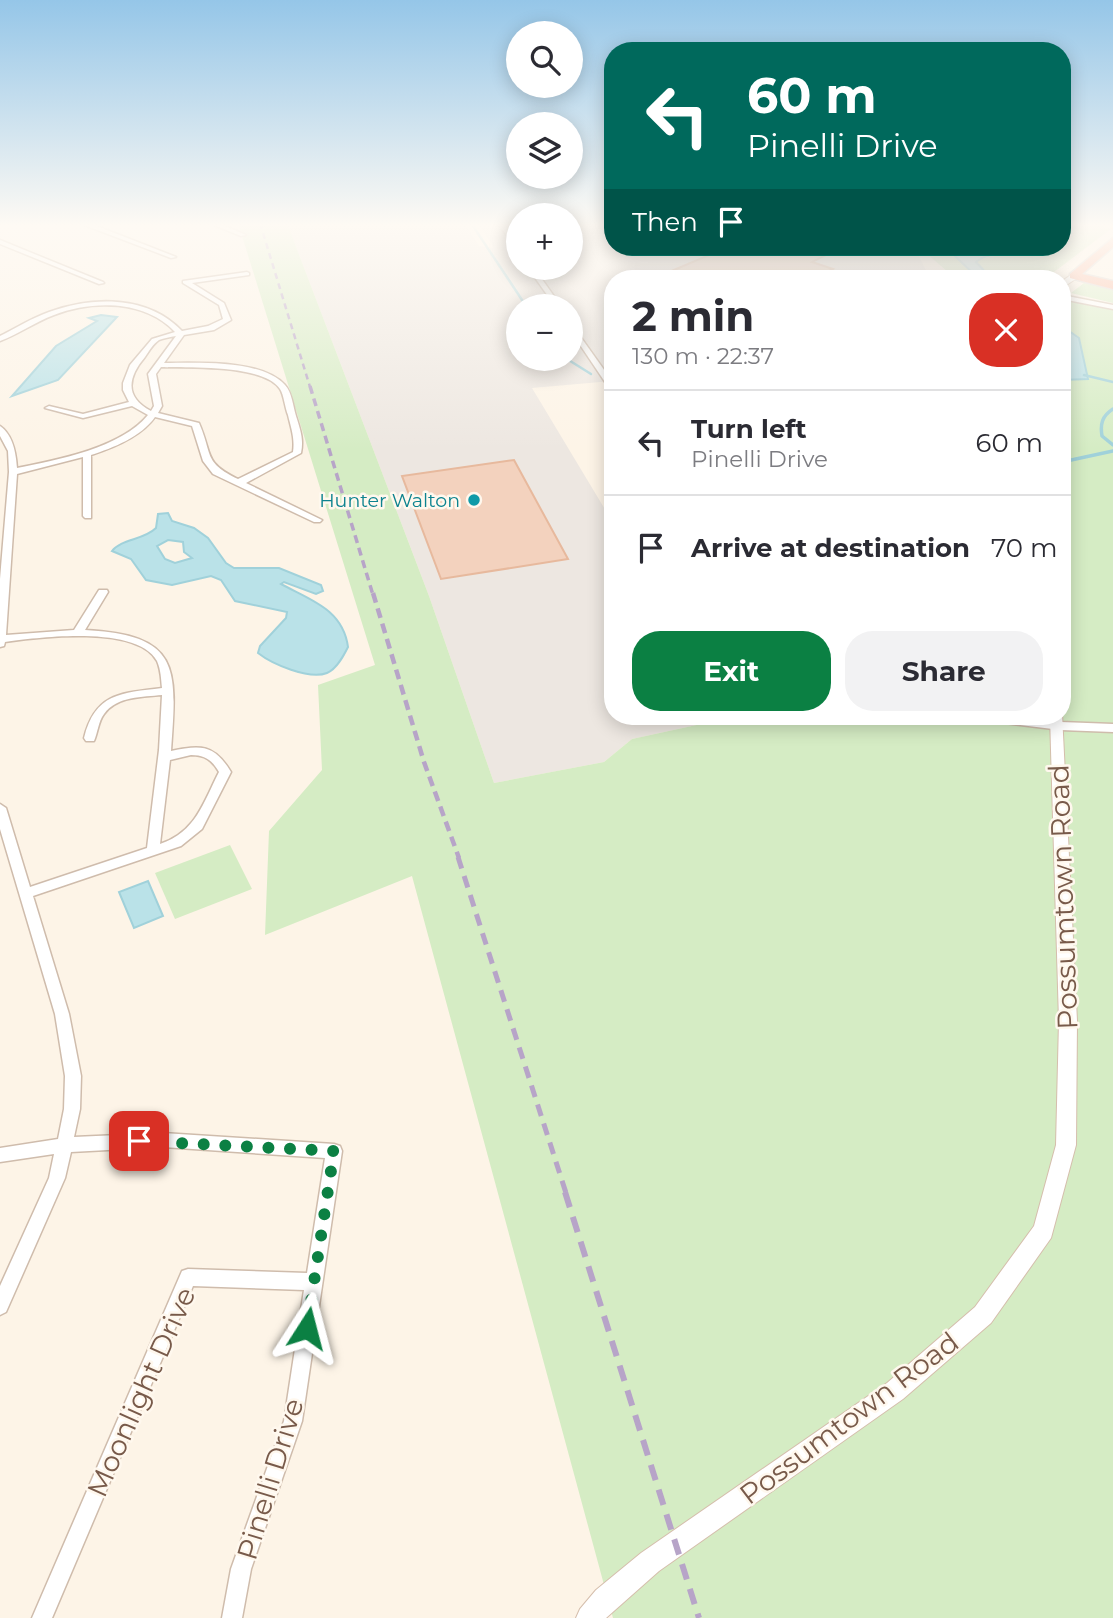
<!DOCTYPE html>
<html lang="en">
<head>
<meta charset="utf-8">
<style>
  :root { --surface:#fff; --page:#f2f2f3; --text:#2b2b33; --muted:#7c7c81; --line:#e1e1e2; --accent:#0b8043 }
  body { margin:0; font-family:Montserrat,sans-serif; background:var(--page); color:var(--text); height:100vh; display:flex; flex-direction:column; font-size:26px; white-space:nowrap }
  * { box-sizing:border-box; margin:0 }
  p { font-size:23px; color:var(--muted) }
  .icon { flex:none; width:38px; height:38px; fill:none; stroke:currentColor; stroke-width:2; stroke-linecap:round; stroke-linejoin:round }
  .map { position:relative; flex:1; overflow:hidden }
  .details { position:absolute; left:604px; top:270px; width:467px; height:455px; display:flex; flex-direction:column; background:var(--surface); border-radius:28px; box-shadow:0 4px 18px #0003 }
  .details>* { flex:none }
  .banner { position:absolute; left:604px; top:42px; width:467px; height:214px; border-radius:28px; box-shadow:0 4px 18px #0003; background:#00695c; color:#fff; overflow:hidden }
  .buttons { position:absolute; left:506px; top:21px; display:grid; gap:14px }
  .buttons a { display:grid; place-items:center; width:77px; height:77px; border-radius:50%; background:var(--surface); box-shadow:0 4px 18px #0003; font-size:35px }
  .pin { position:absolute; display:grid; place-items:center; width:60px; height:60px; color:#fff; margin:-30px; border-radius:14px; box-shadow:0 4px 10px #0006 }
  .me { position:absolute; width:77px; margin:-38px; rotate:9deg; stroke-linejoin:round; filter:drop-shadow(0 0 5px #0008) }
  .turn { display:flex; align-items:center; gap:24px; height:147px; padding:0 28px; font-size:32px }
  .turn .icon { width:91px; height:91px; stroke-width:2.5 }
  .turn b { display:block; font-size:49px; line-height:60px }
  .then { display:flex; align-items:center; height:66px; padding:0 28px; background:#0003; gap:14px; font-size:26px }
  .round { display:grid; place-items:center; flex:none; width:74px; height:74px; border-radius:28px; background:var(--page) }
  .overview { display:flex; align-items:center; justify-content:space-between; height:119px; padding:0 28px }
  h1 { font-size:42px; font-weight:700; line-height:52px }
  .cta { display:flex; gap:14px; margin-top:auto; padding:14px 28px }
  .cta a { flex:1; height:80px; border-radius:28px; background:var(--accent); color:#fff; font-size:28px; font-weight:700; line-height:80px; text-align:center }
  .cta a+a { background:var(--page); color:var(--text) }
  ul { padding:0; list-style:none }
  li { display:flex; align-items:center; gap:21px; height:105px; padding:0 28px; border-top:2px solid var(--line) }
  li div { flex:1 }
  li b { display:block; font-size:26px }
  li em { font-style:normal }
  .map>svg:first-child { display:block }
  .industrial { fill:#ede7e1; fill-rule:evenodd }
  .green { fill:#d5ecc4 }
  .water { fill:#bae2e8; stroke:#a0d1da; stroke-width:2; fill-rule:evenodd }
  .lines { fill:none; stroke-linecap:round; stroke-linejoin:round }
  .stream-far1 { stroke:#a0d1da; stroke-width:2.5 }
  .stream { stroke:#a0d1da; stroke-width:3.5 }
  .building { fill:#f3d2be; stroke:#e7b99d; stroke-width:2 }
  .street-casing { stroke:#cfbcac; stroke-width:3 }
  .secondary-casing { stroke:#d5beac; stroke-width:2 }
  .highway-casing { stroke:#dcd4d0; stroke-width:3 }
  .street { fill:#fff; fill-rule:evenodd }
  .secondary { fill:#fff; fill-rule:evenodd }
  .highway { fill:#f9b39c; fill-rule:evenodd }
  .rail-far4 { stroke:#b7a4c8; stroke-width:2.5; stroke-dasharray:6 4.5; stroke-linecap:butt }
  .rail-far3 { stroke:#b7a4c8; stroke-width:3.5; stroke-dasharray:8 5; stroke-linecap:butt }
  .rail-far2 { stroke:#b7a4c8; stroke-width:4.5; stroke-dasharray:10 6; stroke-linecap:butt }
  .rail-far1 { stroke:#b7a4c8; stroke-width:5; stroke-dasharray:12 8; stroke-linecap:butt }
  .rail { stroke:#b7a4c8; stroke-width:6; stroke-dasharray:16 10; stroke-linecap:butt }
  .route { stroke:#0b8043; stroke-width:12; stroke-dasharray:0 21.6 }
  .culture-dot { fill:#0f9aa8; stroke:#fff8ee; stroke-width:2.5 }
  .labels { text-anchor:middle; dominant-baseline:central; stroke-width:5; stroke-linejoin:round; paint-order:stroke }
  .far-culture-label { font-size:19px; fill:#0d838f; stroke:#fff8ee; text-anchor:end }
  .near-street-label { font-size:28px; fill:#785a4a; stroke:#fff8ee }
</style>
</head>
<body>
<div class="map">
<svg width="1113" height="1618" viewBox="0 0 1113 1618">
  <rect width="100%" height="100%" fill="#fdf4e7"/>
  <path class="industrial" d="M287,223h177l15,23 15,2 -16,-25h40v45h52l1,-45h41v24h302l16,31h-318v103l-80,7 80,133v195h126l-106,23 -28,23 -110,21 -65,-187zM518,306h52v53h-52z"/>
  <g class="green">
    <polygon points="238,223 287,223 429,596 494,783 604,762 632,739 738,716 1062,716 1062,380 1088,378 1079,338 1062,326 1062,300 1113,310 1113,1618 613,1618 412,876 265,935 269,831 322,770 318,685 375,665"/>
    <path d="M1062,223h30l19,6 -65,49h-55l-16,-16c10,-7 73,-15 87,-15z"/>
    <polygon points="919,247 956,247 955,256 978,278 955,278"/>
    <polygon points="1084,283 1113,287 1113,303 1071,293"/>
    <polygon points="230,845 252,889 175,919 155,873"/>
  </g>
  <g class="water">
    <path d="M956,247l46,3 36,-3c-20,13 -46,1 -62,15l15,16h-13l-23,-22z"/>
    <polygon points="101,315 117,317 58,380 12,396 56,346 97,321 89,318"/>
    <polygon points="1062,326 1079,338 1088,379 1062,380"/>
    <path d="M168,513l4,8 22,7 14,10 18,25 8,5h45l42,17 2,6 -7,3 -32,-12 -3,2c29,16 62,25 67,63 -4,8 -11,22 -21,26 -18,7 -55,-9 -69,-20l2,-7 26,-28 1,-6 -52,-11 -14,-21 -10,-4 -39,9 -26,-5 -15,-21 -19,-8c9,-12 32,-11 44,-23l2,-14zM168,540l15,2 1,10 8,6 -17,5 -10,-4 -8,-13z"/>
    <polygon points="148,881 163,916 134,928 119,892"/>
  </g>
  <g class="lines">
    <g class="stream-far1">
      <polyline points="471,223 526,306"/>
      <polyline points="567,359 591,374"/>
      <polyline points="1084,375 1113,382"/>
    </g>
    <g class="stream">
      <path d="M1113,409c-11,7 -13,15 -11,27l11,9"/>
      <polyline points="1062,462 1113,451"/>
    </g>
  </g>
  <g class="building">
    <polygon points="728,247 842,247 812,262 833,269 816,278 655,278"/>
    <polygon points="514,460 568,559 441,579 402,476"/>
  </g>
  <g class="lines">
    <g class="street-casing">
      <g id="street">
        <polygon points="79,223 89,223 176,257 171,258"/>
        <polygon points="209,223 218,223 246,235 241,236"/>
        <polygon points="497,223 503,223 518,243 518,249"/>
        <polygon points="0,240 103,282 104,283 99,284 0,244"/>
        <polygon points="528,268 534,268 561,306 555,306"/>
        <path d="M247,272l2,1v2l-57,8 32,20 7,17 -17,10 -30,5 -20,28c34,0 97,-4 121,22 7,7 8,22 11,31 4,13 8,23 5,37l-55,30 76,37 -2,2h-6l-101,-48 -10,-13 -11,-35 -37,-9c-14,20 -42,31 -64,38v63h-6l-2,-2v-59l-66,17 -11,161 68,-5 25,-40h8l1,2 -23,38c96,5 92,38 86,121 30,-6 43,-7 60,21l-29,57 -21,17 -148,50 36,118 12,62 -1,33 -6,28 89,-4 171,11 6,2 2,5 -40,270 -51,148 -9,49h-20l9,-49 53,-148 20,-131 -111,-4 -141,332h-20l150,-347 6,-2 119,4 18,-115 -162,-11 -92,5 -6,26 -59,134 -6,3v-29l49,-108 5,-24 -54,8v-14l58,-9 6,-30 1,-33 -10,-62 -55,-185v-25l6,4 24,79 117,-39 12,-98 3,-55c-19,2 -45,1 -58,19 -6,8 -6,18 -10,27h-8l-2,-3c11,-45 37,-45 78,-50 -1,-9 -1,-18 -5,-27 -20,-36 -117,-24 -152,-19l-1,4 -4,1v-68l9,-107 -1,-21 -8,-15v-10c13,9 16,27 17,42 40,-8 104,-20 131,-53l-16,-9 -49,12 -38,-10 4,-2 34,8 46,-12 -6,-12v-7l7,-18 22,-26 23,-7c-30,-32 -82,-32 -121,-17 -19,7 -35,19 -54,26v-5c16,-8 32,-18 49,-24 44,-16 99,-17 133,19l26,-5 15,-7 -4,-14 -36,-22v-2zM176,336l-28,38 6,32 -3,5c-27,-14 -23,-34 -6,-54 4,-6 8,-13 14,-17 5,-2 11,-3 17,-4zM161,367c26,1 103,-3 119,22 4,6 5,19 8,26 3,13 7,23 5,37l-55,27c-35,-17 -25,-24 -39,-56l-41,-10 4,-7 -6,-32zM191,755c14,0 21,5 28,17 -16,31 -23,60 -59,72l10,-84z"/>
        <polygon points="1062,295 1113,305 1113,309 1062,299"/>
        <polygon points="570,322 612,381 612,388 609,388 570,330"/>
        <polygon points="975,716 1009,716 1061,722 1113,724 1113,732 1061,730 981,720"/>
      </g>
    </g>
    <g class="secondary-casing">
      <g id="secondary">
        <polygon points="1074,273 1077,274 1077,278 1062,288 1062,281"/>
        <polygon points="1062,713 1077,1021 1076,1145 1051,1238 991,1323 903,1399 659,1571 606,1618 576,1618 580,1609 596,1590 641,1553 887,1383 975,1307 1034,1226 1056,1145 1059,1021 1050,716 1062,716"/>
      </g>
    </g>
    <g class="highway-casing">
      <polygon id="highway" points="1113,238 1113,247 1082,274 1113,281 1113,289 1070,278 1070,274"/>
    </g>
    <use href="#street" class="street"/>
    <use href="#secondary" class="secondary"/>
    <use href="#highway" class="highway"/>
    <polyline class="rail-far4" points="260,223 310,387"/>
    <polyline class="rail-far3" points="310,386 373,595"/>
    <polyline class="rail-far2" points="373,593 424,762 459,858"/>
    <polyline class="rail-far1" points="458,857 566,1193"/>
    <polyline class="rail" points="565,1192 699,1618"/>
  </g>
  <linearGradient id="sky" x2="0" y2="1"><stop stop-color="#95c6e8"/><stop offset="0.5" stop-color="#fefaf4"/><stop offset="1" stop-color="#fefaf4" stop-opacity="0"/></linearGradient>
  <rect width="1113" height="450" fill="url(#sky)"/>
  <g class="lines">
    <polyline class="route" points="139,1141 334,1151 307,1328"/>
  </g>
  <circle class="culture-dot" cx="474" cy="500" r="7"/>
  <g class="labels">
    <g class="far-culture-label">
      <text x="460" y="500">Hunter Walton</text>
    </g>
    <g class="near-street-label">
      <text transform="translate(1063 897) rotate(-92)">Possumtown Road</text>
      <text transform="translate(141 1392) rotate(-66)">Moonlight Drive</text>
      <text transform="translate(849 1418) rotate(-37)">Possumtown Road</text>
      <text transform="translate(270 1479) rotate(-73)">Pinelli Drive</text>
    </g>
  </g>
</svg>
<div class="buttons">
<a><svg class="icon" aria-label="search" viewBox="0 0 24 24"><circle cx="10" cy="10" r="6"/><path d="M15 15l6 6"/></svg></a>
<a><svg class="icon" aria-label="layers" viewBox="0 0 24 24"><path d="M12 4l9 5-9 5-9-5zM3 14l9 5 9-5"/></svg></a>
<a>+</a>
<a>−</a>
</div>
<div class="pin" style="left:139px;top:1141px;background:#d93025"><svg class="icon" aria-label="arrive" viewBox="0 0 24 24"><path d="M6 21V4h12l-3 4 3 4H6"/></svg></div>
<svg class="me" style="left:307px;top:1328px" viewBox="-20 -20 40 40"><path d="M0-17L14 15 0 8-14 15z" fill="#0b8043" stroke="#fff" stroke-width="4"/></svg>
<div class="banner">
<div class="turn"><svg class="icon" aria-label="left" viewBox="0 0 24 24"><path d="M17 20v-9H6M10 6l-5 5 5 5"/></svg><div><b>60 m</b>Pinelli Drive</div></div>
<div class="then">Then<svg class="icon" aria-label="arrive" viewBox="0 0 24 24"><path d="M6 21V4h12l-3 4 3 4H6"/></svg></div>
</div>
<section class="details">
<div class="overview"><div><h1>2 min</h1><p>130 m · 22:37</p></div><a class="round" style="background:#d93025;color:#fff"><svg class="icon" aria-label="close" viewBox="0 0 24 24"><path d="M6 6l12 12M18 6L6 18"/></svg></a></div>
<ul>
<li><svg class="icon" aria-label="left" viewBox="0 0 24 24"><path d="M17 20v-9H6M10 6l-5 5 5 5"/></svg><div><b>Turn left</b><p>Pinelli Drive</p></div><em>60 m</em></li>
<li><svg class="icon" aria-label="arrive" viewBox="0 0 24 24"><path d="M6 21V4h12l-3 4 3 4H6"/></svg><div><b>Arrive at destination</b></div><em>70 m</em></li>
</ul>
<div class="cta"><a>Exit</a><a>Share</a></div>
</section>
</div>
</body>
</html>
